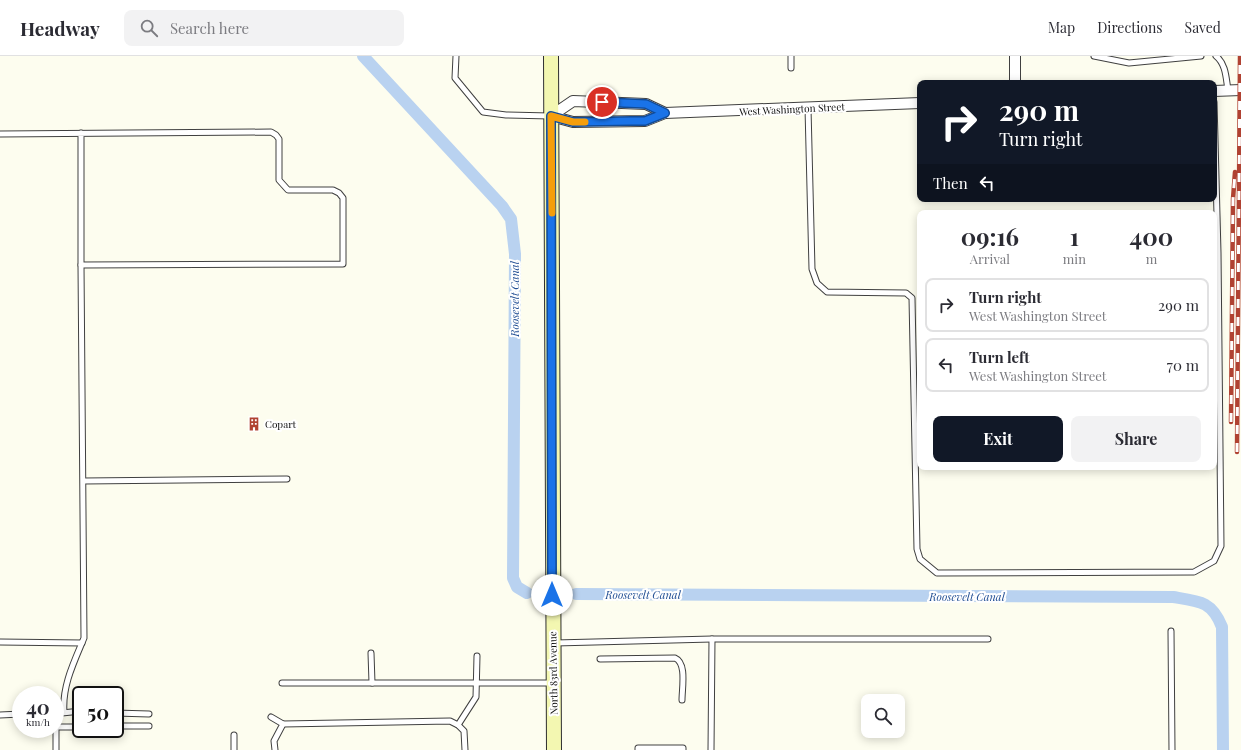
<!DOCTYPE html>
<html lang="en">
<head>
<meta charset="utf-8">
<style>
  :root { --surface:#fff; --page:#f2f2f3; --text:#2b2b33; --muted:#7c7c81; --line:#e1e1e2; --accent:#111827 }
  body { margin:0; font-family:"Playfair Display",serif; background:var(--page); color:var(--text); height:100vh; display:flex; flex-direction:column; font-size:15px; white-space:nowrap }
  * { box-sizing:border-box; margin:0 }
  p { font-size:13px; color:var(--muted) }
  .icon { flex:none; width:22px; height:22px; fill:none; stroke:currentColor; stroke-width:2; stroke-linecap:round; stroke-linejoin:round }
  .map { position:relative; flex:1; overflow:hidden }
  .details { position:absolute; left:917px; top:154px; width:300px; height:260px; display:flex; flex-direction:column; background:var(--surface); border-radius:8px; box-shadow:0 2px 10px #0003 }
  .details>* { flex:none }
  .guide { position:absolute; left:917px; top:24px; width:300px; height:122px; border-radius:8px; box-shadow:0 2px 10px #0003; background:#111827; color:#fff; overflow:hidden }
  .buttons { position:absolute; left:861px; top:638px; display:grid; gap:8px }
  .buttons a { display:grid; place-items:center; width:44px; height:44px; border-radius:8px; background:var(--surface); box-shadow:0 2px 10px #0003; font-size:20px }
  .speed { position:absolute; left:12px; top:630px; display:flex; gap:8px; font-size:20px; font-weight:700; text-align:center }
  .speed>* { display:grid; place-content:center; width:52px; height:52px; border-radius:50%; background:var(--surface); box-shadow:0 2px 10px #0003; line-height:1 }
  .speed small { font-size:10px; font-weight:400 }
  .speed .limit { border:2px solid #111; border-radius:6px; background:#fff; color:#111 }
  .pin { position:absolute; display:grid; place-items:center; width:34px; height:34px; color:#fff; margin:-17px; border:2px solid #fff; border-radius:50%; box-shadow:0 1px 4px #0007 }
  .me { position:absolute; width:44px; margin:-22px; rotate:0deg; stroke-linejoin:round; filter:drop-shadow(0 0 3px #0008) }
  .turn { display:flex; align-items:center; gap:14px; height:84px; padding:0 16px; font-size:18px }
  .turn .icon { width:52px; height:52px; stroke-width:2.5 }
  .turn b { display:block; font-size:28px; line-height:34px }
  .then { display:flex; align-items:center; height:38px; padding:0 16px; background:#0003; gap:8px; font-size:15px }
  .eta { display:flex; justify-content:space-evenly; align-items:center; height:68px; text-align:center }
  .eta b { font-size:24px; font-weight:700; line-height:28px }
  .button { display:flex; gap:8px; margin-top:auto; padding:8px 16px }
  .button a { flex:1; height:46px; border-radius:8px; background:var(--accent); color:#fff; font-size:16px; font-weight:700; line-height:46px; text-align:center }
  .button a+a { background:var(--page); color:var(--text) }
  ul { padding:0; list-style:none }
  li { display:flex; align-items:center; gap:12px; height:54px; margin:0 8px 6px; padding:0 8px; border:2px solid var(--line); border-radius:8px }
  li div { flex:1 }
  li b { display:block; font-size:15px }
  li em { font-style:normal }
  header { display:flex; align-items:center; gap:24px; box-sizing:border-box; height:56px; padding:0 20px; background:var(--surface); border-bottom:1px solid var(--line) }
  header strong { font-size:19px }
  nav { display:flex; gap:22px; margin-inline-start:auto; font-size:14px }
  .search { width:280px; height:36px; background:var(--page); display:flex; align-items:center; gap:10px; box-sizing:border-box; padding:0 14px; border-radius:8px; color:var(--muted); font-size:15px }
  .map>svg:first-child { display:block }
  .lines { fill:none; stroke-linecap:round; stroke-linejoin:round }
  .canal { stroke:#b9d2f0; stroke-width:12 }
  .service-casing { stroke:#404040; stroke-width:7 }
  .minor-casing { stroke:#404040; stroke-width:12 }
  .secondary-casing { stroke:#2f2f2f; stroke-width:16 }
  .service { stroke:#fff; stroke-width:5 }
  .minor { stroke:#fff; stroke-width:10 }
  .secondary { stroke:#f3f7b1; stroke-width:14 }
  .rail-casing { stroke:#b04232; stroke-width:4.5 }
  .rail { stroke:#fff; stroke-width:3; stroke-dasharray:9; stroke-linecap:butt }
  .route-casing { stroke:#114b97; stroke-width:10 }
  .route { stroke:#1a73e8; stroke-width:7 }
  .slow { stroke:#f59e0b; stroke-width:7 }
  .labels { text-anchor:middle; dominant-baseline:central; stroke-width:4; stroke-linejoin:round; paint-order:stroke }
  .street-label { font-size:10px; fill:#0d0d0d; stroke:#fff }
  .poi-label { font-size:10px; fill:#0d0d0d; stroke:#fff; text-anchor:start }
  .water-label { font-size:11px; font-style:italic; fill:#224f94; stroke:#fff }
</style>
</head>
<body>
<header>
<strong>Headway</strong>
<div class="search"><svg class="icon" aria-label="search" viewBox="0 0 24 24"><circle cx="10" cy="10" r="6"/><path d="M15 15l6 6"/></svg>Search here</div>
<nav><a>Map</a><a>Directions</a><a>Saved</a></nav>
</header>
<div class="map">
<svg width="1241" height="694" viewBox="0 0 1241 694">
  <rect width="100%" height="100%" fill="#fdfdef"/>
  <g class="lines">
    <g class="canal">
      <polyline points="363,0 502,150 511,163 515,198 513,522 517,531 527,537"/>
      <path d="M576,538l597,3c26,4 39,4 49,30l1,123"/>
    </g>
    <g class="service-casing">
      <g id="service">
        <polyline points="456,0 455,22 483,56 506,59 550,60"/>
        <polyline points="1094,0 1129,7 1201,0"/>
        <path d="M1216,0c10,8 10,22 12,34"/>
        <polyline points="791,12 791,0"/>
        <polyline points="808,52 812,213 817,227 827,236 906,237 912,242 917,493 920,503 937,517 1194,516 1214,505 1221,490 1218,197 1214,46"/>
        <polyline points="0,78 271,76 276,79 279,83 279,124 288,134 333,134 339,137 343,142 343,208 81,209 81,77"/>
        <polyline points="84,425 287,423"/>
        <polyline points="1171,575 1172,694"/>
        <polyline points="0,586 82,587"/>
        <polyline points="555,587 712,583 988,583"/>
        <polyline points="371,597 372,627"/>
        <path d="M600,603l75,-1c12,5 7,30 7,42"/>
        <polyline points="282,627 553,627"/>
        <path d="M64,656c-2,-26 10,-50 20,-74l-3,-373"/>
        <polyline points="62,657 81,655"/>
        <polyline points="115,657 149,658"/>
        <polyline points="0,659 21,658"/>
        <polyline points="271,661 283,668 274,685 275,694"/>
        <polyline points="283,668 450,665 458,669 464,675 465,694"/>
        <polyline points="458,669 476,641 477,600"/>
        <polyline points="115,670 149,670"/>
        <polyline points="56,671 81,671"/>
        <polyline points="234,679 234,694"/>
        <polyline points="56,694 56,658"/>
        <polyline points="638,694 638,692 683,692 683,694"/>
        <polyline points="711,694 712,583"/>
      </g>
    </g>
    <g class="minor-casing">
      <g id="minor">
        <polyline points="1015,0 1015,27"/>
        <polyline points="1214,35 1241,34"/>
        <polyline points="551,60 573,66 645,65 665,57 920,47"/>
        <polyline points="551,60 573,45 646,48 665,57"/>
      </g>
    </g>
    <g class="secondary-casing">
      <polyline id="secondary" points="551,0 554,694"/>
    </g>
    <use href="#service" class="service"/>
    <use href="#minor" class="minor"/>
    <use href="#secondary" class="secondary"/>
    <g class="rail-casing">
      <g id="rail">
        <polyline points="1231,366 1233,143 1235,116"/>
        <polyline points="1237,396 1240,0"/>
      </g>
    </g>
    <use href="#rail" class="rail"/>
  </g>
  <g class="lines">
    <g class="route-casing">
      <polyline id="route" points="552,539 551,60 573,66 631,65 645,65 665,57 646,48 602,46"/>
    </g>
    <use href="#route" class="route"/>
    <polyline class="slow" points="552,157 551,60 573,66 585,66"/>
  </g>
  <defs>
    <g id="building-bare" transform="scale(1.08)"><path d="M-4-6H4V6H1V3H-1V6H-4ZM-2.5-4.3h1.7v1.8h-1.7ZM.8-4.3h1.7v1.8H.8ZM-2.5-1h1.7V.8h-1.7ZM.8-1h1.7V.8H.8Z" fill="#b04232" stroke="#fff" stroke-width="2.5" paint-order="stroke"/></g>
  </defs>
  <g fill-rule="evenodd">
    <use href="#building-bare" x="254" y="368"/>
  </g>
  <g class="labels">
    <g class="street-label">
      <text transform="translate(792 53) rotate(-3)">West Washington Street</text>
      <text transform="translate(553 617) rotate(-91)">North 83rd Avenue</text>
    </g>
    <g class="poi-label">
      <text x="265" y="368">Copart</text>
    </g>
    <g class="water-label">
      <text transform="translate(514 243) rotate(-90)">Roosevelt Canal</text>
      <text x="643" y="538">Roosevelt Canal</text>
      <text x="967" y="540">Roosevelt Canal</text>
    </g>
  </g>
</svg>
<div class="buttons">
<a><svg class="icon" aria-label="search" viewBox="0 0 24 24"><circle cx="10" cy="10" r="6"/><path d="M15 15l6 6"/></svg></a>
</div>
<div class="speed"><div>40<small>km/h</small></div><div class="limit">50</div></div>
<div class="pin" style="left:602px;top:46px;background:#d93025"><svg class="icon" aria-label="arrive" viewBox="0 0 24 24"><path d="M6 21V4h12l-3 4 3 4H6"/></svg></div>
<svg class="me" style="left:552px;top:539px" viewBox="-20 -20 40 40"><circle r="19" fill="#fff"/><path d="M0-13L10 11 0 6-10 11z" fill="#1a73e8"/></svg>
<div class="guide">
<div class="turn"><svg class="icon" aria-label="right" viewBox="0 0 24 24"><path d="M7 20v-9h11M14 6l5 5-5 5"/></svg><div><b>290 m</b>Turn right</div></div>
<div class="then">Then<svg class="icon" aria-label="left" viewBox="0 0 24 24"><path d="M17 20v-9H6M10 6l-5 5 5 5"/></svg></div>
</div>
<section class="details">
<div class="eta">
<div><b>09:16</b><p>Arrival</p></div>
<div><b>1</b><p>min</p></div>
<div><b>400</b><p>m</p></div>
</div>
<ul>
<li><svg class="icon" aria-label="right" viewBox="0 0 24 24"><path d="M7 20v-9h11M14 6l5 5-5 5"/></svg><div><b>Turn right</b><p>West Washington Street</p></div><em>290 m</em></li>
<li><svg class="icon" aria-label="left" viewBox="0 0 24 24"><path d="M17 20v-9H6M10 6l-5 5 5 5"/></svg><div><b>Turn left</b><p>West Washington Street</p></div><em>70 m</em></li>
</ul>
<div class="button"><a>Exit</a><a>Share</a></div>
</section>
</div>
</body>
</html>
